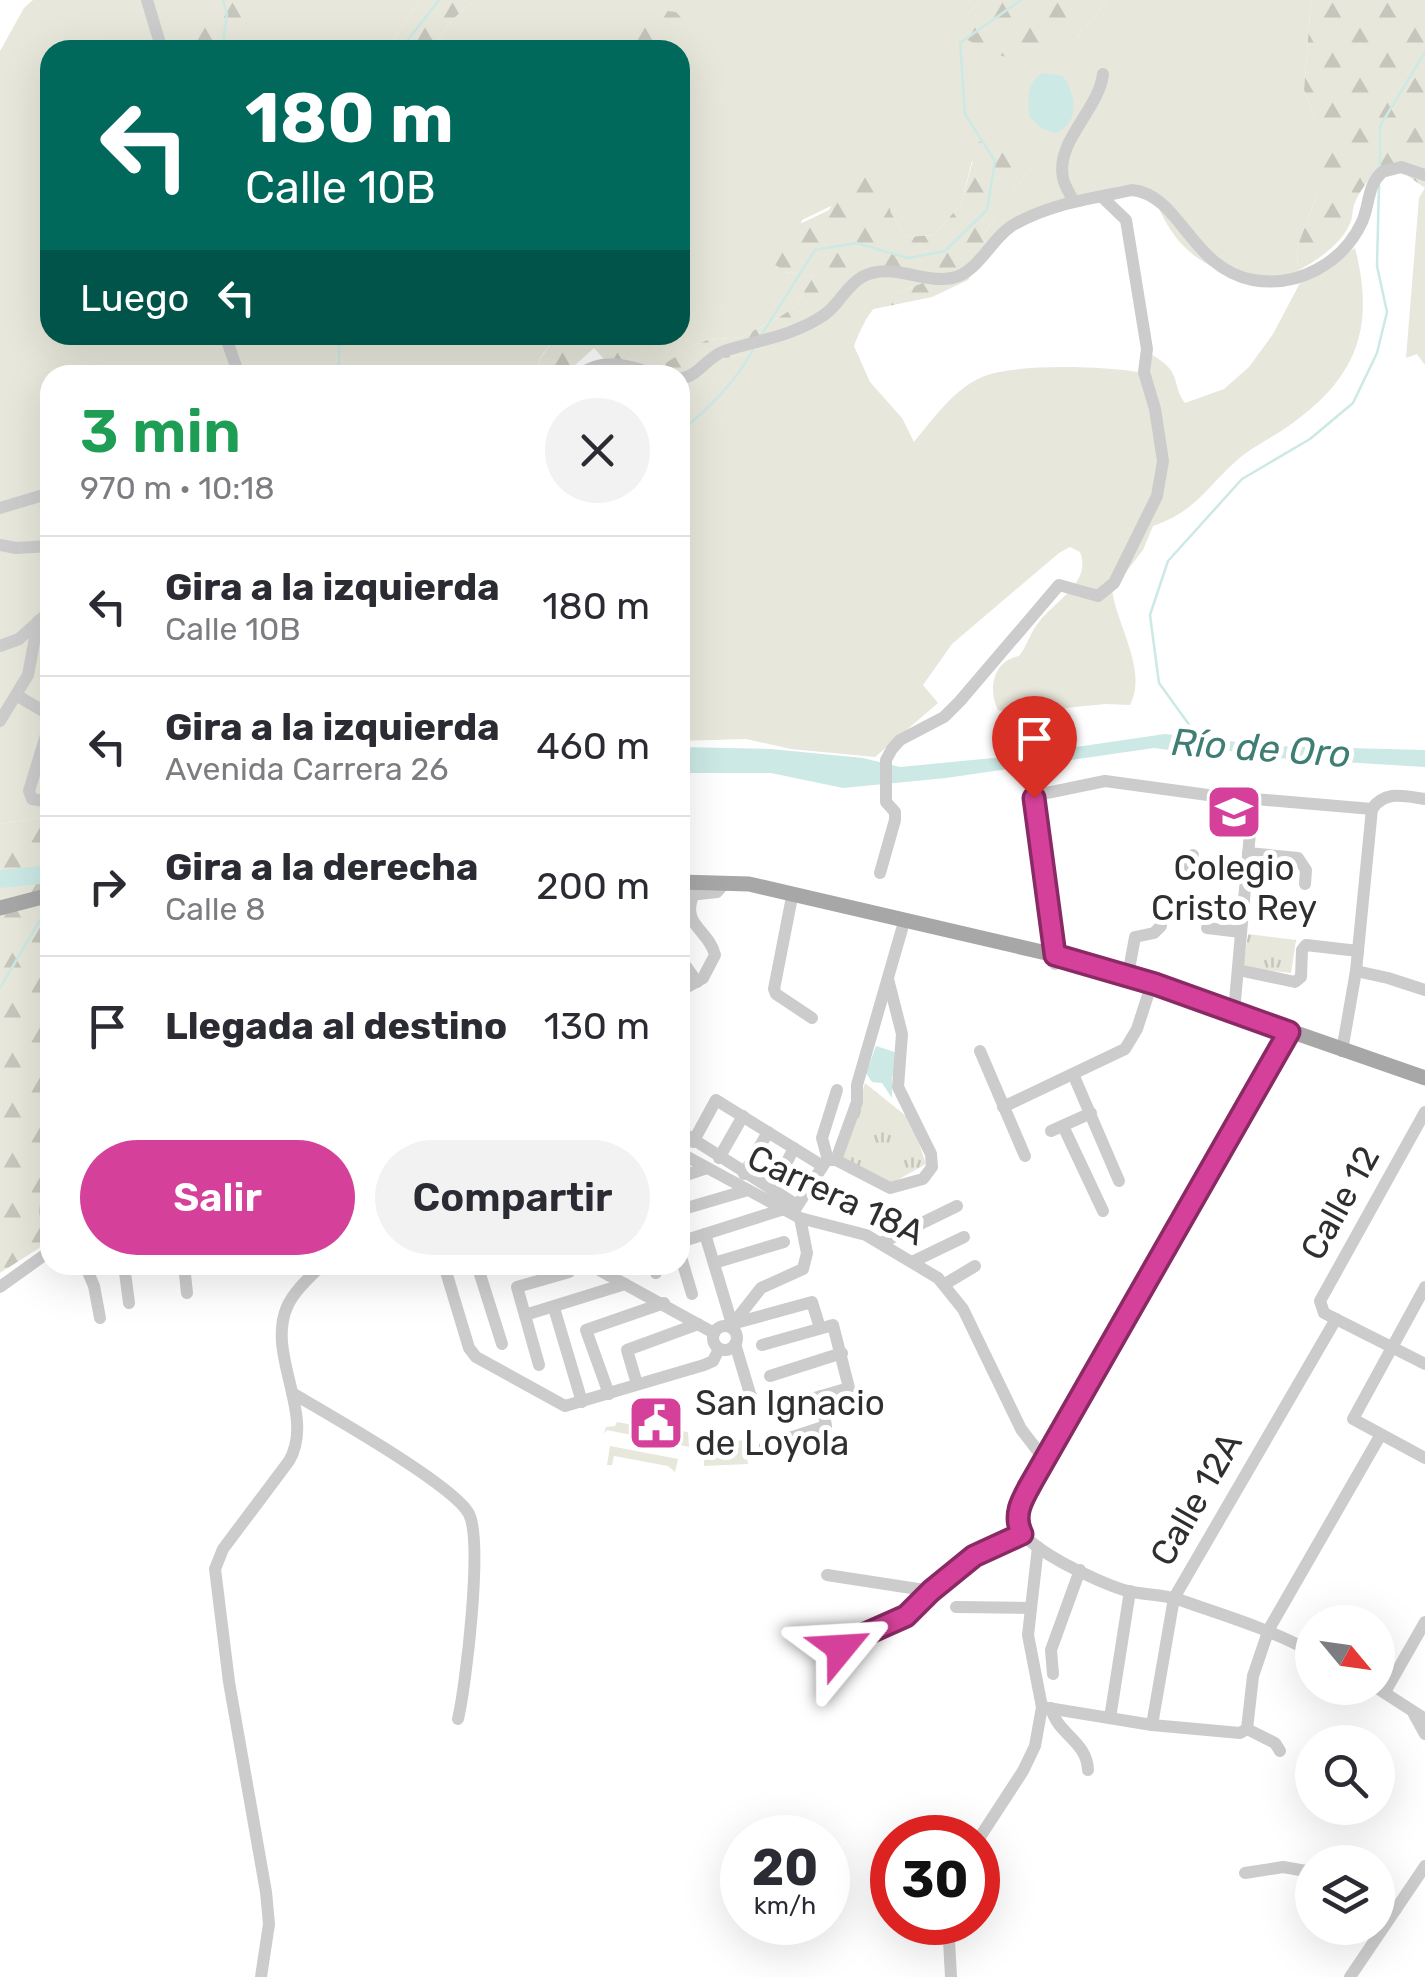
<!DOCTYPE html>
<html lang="es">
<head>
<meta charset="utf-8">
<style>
  :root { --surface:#fff; --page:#f2f2f3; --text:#2b2b33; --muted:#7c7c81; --line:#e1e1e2; --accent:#d5419a }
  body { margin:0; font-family:Rubik,sans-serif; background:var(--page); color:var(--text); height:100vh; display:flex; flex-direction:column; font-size:38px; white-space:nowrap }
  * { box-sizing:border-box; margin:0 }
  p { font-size:32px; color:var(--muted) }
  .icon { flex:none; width:55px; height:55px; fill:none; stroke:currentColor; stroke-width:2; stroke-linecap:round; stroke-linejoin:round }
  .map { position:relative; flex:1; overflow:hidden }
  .panel { position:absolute; left:40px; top:365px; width:650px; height:910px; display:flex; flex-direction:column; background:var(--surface); border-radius:30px; box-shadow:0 10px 40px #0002 }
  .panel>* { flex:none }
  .hud { position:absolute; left:40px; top:40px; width:650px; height:305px; border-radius:30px; box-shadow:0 10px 40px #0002; background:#00695c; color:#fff; overflow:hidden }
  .needle { width:65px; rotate:119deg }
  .fabs { position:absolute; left:1295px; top:1605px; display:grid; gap:20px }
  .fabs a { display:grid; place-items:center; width:100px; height:100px; border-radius:50%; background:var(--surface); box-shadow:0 10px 40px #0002; font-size:50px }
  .speed { position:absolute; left:720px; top:1815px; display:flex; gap:20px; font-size:50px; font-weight:700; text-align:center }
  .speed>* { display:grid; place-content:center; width:130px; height:130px; border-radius:50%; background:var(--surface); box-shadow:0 10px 40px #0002; line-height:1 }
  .speed small { font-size:25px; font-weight:400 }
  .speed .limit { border:15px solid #d22; background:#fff; color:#111 }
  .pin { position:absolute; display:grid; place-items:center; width:85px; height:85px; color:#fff; margin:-102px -42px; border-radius:50% 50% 50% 0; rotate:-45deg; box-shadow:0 0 10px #0007 }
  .pin .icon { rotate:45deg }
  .me { position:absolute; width:110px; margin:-55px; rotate:63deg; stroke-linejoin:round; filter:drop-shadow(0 0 8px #0008) }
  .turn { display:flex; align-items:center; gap:35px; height:210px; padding:0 40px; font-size:45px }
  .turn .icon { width:130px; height:130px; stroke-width:2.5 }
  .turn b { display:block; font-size:70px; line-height:85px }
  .then { display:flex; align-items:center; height:95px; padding:0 40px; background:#0003; gap:20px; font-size:38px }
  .round { display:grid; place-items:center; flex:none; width:105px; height:105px; border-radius:52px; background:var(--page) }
  .summary { display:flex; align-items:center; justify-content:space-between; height:170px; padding:0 40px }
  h1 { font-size:60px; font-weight:600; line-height:75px; color:#1e9e55 }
  .cta { display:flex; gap:20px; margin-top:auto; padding:20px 40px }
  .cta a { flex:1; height:115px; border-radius:60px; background:var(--accent); color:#fff; font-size:40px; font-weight:600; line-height:115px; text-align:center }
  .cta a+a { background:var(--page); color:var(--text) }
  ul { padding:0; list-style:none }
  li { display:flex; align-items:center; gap:30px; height:140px; padding:0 40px; border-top:2px solid var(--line) }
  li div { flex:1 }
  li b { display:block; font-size:38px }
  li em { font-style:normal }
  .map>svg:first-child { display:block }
  .grass { fill:#e8e7db }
  .forest { fill:url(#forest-firs) }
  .park { fill:url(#park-tufts) }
  .water { fill:#cce9e5 }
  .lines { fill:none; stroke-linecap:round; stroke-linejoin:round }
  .stream { stroke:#cce9e5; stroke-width:2.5 }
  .minor { stroke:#ccc; stroke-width:12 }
  .major { stroke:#a7a7a7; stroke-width:15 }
  .route-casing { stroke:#8a2a64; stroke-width:25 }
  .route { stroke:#d5419a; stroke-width:18 }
  .labels { text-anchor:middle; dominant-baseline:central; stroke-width:10; stroke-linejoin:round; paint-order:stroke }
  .poi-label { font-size:35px; fill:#2f2f2f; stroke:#fff }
  .street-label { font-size:35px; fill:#2f2f2f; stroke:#fff }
  .water-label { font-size:38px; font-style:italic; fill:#3f7e75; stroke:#fff }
</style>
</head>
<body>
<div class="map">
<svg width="1425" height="1977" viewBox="0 0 1425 1977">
  <defs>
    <pattern id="forest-firs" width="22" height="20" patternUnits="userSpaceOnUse" patternTransform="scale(2.5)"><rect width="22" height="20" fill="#e8e7db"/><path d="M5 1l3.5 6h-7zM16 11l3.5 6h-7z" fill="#c7c6bc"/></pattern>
    <pattern id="park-tufts" width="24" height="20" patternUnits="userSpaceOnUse" patternTransform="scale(2.5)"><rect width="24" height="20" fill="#e8e7db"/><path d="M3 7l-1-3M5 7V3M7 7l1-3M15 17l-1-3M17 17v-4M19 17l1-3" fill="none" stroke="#c7c6bc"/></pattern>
  </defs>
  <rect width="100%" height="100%" fill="#fff"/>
  <g class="grass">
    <polygon points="33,0 420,0 387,50 50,50 50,335 557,335 540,358 536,375 356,375 342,368 342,375 50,375 50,816 0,824 0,51 24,8"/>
    <path d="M474,0h506l-16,19 110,23 33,-42h204l-7,90 14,34v68l-20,53 -1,26 -22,14c-63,-13 -96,-25 -121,-88l-24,-8 -117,38 -23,21 -8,-10 18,-32 31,-37 -59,-8 -11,43 -27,31 -28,2 -15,-24 -8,-32 -81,39 -16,52 27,5 -18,30 -17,11 -37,19 -33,3 -14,5 -33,22 -13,-8v-24h32v-285h-250l23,-31z"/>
    <polygon points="1425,188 1425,365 1417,354 1406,358 1419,198"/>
    <path d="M1355,248c20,78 3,127 -61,174 -16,13 -36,21 -52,34 -35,29 -43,54 -89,70l-10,24 -31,40c5,36 36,81 18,115l-25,-1 -90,9 -17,-3c-11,-21 -4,-50 21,-54 9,-11 11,-24 20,-34 17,-22 53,-39 41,-70l-10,-5 -11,6 -107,91 -29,41 15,18 -63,54 -84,-8 -45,-10 -66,2v-350l33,-31 30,-5 50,-21 68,-56 23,-6 50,7c-50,19 -59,15 -80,67l16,36 32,36 12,24c19,-23 40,-53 68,-65 35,-14 119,-11 156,-5l7,-22c10,7 21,12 27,22 6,11 4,20 13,31l39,-14 25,-22 24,-33 28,-53z"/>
    <polygon points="617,1422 672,1432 673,1430 688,1432 689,1447 607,1430 604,1434 606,1427 615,1426"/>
    <polygon points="745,1440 748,1464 704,1466 704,1460 700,1460 699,1445"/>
    <polygon points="610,1446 678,1459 675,1472 668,1466 614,1456 612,1465 607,1465"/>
  </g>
  <g class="forest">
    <polygon points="183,0 245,0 248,50 186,50 187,16"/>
    <polygon points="420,0 474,0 453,19 430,50 387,50"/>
    <polygon points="980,0 1107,0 1074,42 1046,53 1019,60 994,54 964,38 964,19"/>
    <path d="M1311,0h114v188l-24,-17 -24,-1c-9,11 -18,21 -23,35 -2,5 -1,11 -3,16 -8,22 -34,40 -54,50l1,-26 20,-53v-68l-14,-34z"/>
    <polygon points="640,8 676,12 689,26 674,33 661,50 613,50"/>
    <polygon points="1003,139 1019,144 1031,169 1000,206 982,238 990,248 968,280 932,297 869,310 882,298 931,280 884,273 862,278 793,334 743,355 713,360 683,391 680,391 680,375 618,375 594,348 564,375 536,375 540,359 557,335 648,335 648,359 661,366 694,345 708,340 741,337 778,318 795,307 813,277 786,272 771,262 781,233 829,210 856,167 884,181 891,213 906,237 934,235 961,204 978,142"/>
    <polygon points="50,816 50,1055 44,1066 50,1109 47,1243 0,1273 0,824"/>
  </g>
  <g class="park">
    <polygon points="1248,934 1296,940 1291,973 1243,967"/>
    <polygon points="865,1083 911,1120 926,1164 892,1183 843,1158"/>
  </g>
  <g class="water">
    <path d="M1042,73l21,3c13,19 18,47 -8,57l-14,-5 -12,-12c0,-17 -3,-33 13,-43z"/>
    <polygon points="1165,734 1273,746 1425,750 1425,767 1277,758 1204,747 1185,752 1154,748 946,778 843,788 771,773 680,773 680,747 771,749 863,758 900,767 1014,756"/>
    <polygon points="50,865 50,883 0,888 0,870"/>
    <polygon points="876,1046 898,1053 898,1064 892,1077 892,1098 882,1083 872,1082 866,1073"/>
  </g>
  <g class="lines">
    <g class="stream">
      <polyline points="222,50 227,14 223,0"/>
      <polyline points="400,50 439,0"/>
      <polyline points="1380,168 1380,126 1425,52"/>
      <polyline points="762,334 815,250 856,243 908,258 945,251 987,210 995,161 965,114 960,43 1021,0"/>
      <polyline points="333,375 339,363 339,335"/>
      <path d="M680,432c30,-25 54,-48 73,-82"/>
      <polyline points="1198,737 1159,683 1150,615 1168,561 1242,479 1310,439 1353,403 1377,353 1387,312 1377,266 1379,186"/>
      <polyline points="0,988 50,903"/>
    </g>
    <g class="minor">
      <polyline points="147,0 162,50"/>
      <path d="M1073,200c-3,-6 -9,-15 -10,-22 -8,-37 36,-68 40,-104"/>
      <polyline points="225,335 239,375"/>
      <path d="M579,375c24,-19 52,-9 77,0"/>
      <path d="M680,379c20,-4 26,-21 44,-28 35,-11 69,-15 100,-36 15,-10 22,-29 38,-38 30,-16 60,7 90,1 27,-5 40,-42 63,-54 37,-21 76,-25 117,-34 49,5 58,78 121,90 45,8 90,-17 109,-58 8,-18 5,-36 20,-50l19,-5 24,8"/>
      <polyline points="0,508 50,493"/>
      <polyline points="0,545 16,548 50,546"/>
      <polyline points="0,646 19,639 50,611"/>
      <polyline points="16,695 50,715"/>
      <polyline points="0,721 28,675 38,621"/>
      <polyline points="50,722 29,791 32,799 50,802"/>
      <path d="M1372,809c13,-19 32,-13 53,-10"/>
      <polyline points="1248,853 1298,858 1306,870 1305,884"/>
      <polyline points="1193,855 1188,865 1197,873 1246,878"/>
      <polyline points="880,873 895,820 895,812 886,802 886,760 892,749 900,740 944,717 960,701 1059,585 1098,596 1114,583 1157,496 1163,461 1155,409 1144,372 1147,349 1126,220 1102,197"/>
      <polyline points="680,896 717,892 724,884"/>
      <polyline points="791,902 774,989 776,994 812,1018"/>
      <polyline points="1207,928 1241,932"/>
      <polyline points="680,958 697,982"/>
      <polyline points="1055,964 1055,939 1034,807 1037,795 1105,781 1208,795 1372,809"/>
      <polyline points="1238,970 1295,982 1301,977 1302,950 1306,945 1358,951"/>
      <polyline points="1356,971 1388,978 1425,990"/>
      <polyline points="1128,975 1135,937 1154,933 1161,926"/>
      <path d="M680,991l23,-13 12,-23c-6,-25 -34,-30 -22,-59"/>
      <polyline points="1234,1012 1253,799"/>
      <path d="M1289,1032l-245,427c-9,17 -29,42 -27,63 2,25 84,61 107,68 17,5 36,4 53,9 46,16 93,30 135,53"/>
      <polyline points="980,1051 1025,1156"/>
      <polyline points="1342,1051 1356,971 1372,809"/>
      <polyline points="50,1070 50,1084"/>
      <polyline points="1073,1074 1119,1181"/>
      <polyline points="1003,1107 1125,1049 1137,1029 1149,992"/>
      <polyline points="1425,1112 1320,1301 1324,1313 1425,1364"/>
      <polyline points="1063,1126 1103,1211"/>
      <polyline points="680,1131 797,1205"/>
      <polyline points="1051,1131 1091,1113"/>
      <polyline points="693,1142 716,1100 821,1165"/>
      <polyline points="680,1153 800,1218 866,1235 938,1278 963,1309 1021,1429 1044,1459"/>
      <polyline points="719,1158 743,1116"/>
      <polyline points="828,1160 836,1160 890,1188 923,1179 932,1167 931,1154 898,1087 902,1034 888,979"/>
      <polyline points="828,1160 822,1138 837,1090"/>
      <polyline points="836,1160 857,1102 857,1085 902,929"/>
      <polyline points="744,1174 768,1132"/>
      <polyline points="680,1177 707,1168"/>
      <polyline points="50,1182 45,1211 50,1242"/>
      <polyline points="772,1191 794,1148"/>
      <polyline points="680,1210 748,1190"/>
      <polyline points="794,1211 826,1161"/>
      <polyline points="705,1234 732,1324 812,1302 820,1328"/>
      <polyline points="680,1242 784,1209"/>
      <polyline points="881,1243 957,1206"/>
      <polyline points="680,1254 692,1294"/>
      <polyline points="912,1262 964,1237"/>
      <polyline points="714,1263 784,1242"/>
      <polyline points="85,1265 94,1286 100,1318"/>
      <polyline points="124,1265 129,1303"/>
      <polyline points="184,1265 187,1293"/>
      <polyline points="444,1265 469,1348 476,1357 565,1406 704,1365 713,1361 719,1349"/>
      <polyline points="487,1265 478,1268 502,1344"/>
      <polyline points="590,1265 714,1333"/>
      <polyline points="654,1265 656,1273"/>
      <polyline points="945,1284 975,1266"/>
      <polyline points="0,1287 50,1251"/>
      <polyline points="1425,1287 1353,1419 1425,1458"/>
      <polyline points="554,1308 582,1402"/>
      <polyline points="525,1315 625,1284"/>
      <polyline points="732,1325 761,1288 803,1269 807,1253 800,1218"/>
      <circle cx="725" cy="1338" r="12"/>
      <polyline points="735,1344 751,1397"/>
      <polyline points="762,1345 833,1325 849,1388 780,1408"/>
      <polyline points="539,1365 517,1287 569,1272"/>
      <polyline points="770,1376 842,1353"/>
      <polyline points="637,1384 627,1350 698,1324"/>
      <path d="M292,1393c34,20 162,92 177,121 14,28 -3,171 -11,205"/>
      <polyline points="609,1394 586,1330 664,1303"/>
      <polyline points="765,1446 826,1426 821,1396"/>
      <polyline points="827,1575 931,1591"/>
      <polyline points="956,1607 1031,1608"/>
      <polyline points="843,1659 843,1644 907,1616 931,1591 974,1556 1022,1535"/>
      <polyline points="1053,1674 1051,1650 1080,1570"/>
      <polyline points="1377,1688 1425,1719"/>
      <polyline points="1385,1692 1425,1622"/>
      <polyline points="1042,1707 1152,1725 1240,1733 1247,1729 1275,1743 1280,1751"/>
      <path d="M1051,1708c6,26 36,33 37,62"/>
      <polyline points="1414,1714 1425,1734"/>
      <polyline points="1110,1718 1130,1591"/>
      <polyline points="1152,1725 1174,1598 1336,1319"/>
      <polyline points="1247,1729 1253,1676 1269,1629 1380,1436"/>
      <polyline points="978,1840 1023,1771 1035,1746 1042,1707 1028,1635 1038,1547"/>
      <polyline points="1245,1873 1283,1867 1312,1872"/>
      <polyline points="1378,1901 1396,1909"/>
      <polyline points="948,1922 951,1977"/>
      <path d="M261,1977l8,-53 -3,-32 -37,-210 -14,-113 8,-20 66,-88c27,-46 -23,-106 -2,-154 7,-16 23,-30 35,-42"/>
      <polyline points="1350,1977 1425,1866"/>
    </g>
    <g class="major">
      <polyline points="680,882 749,884 1055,955 1155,984 1425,1078"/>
      <polyline points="0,908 50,895"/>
    </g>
  </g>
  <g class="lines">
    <g class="route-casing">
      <path id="route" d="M841,1648l2,-4 63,-28 25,-25 43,-35 48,-22c-10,-20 1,-36 11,-54l256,-448 -134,-48 -100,-29 -21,-157"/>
    </g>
    <use href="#route" class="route"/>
  </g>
  <defs>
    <g id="school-square" transform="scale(2.875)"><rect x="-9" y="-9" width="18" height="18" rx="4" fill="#d5419a" stroke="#fff"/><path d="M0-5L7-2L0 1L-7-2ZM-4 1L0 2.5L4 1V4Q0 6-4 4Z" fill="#fff"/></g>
    <g id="civic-square" transform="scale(2.875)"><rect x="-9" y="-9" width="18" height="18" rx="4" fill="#d5419a" stroke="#fff"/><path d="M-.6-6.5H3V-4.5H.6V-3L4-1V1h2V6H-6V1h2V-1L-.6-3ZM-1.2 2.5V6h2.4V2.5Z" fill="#fff"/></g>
  </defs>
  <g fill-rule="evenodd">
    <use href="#school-square" x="1234" y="812"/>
    <use href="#civic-square" x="656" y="1423"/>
  </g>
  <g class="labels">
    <g class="poi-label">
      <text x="1234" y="868">Colegio<tspan x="1234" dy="40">Cristo Rey</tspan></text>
      <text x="695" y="1403" text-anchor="start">San Ignacio<tspan x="695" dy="40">de Loyola</tspan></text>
    </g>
    <g class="street-label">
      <text transform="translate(836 1195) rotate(25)">Carrera 18A</text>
      <text transform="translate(1340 1203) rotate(-61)">Calle 12</text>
      <text transform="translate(1196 1499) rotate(-60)">Calle 12A</text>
    </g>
    <g class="water-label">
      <text transform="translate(1261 748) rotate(4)">Río de Oro</text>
    </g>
  </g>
</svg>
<div class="fabs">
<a><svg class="needle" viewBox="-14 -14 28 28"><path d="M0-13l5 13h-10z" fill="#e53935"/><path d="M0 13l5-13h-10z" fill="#7c7c81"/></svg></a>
<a><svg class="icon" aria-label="search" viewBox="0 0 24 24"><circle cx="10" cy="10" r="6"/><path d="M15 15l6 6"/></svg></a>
<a><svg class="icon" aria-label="layers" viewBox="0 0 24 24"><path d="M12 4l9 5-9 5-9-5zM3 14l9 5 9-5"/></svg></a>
</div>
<div class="speed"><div>20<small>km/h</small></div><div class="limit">30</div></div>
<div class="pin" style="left:1034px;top:798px;background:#d93025"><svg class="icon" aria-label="arrive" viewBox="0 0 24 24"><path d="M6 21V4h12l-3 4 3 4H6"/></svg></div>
<svg class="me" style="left:841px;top:1648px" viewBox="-20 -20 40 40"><path d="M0-17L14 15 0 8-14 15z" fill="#d5419a" stroke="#fff" stroke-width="4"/></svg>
<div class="hud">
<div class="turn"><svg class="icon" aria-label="left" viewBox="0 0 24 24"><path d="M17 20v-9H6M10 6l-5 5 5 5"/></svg><div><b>180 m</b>Calle 10B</div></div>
<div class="then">Luego<svg class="icon" aria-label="left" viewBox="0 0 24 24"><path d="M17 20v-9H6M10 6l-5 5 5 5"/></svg></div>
</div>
<section class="panel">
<div class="summary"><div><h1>3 min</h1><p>970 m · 10:18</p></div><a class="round"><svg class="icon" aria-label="close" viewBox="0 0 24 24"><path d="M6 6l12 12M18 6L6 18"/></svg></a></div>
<ul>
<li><svg class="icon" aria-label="left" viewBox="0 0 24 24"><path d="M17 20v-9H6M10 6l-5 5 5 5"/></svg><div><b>Gira a la izquierda</b><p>Calle 10B</p></div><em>180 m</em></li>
<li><svg class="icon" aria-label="left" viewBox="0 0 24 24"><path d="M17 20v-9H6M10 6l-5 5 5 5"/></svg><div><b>Gira a la izquierda</b><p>Avenida Carrera 26</p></div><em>460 m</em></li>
<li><svg class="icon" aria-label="right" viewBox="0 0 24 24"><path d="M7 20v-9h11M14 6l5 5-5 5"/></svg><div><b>Gira a la derecha</b><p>Calle 8</p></div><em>200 m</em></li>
<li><svg class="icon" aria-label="arrive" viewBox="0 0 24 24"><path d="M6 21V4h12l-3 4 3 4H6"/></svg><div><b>Llegada al destino</b></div><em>130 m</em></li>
</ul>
<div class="cta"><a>Salir</a><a>Compartir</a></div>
</section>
</div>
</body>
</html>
